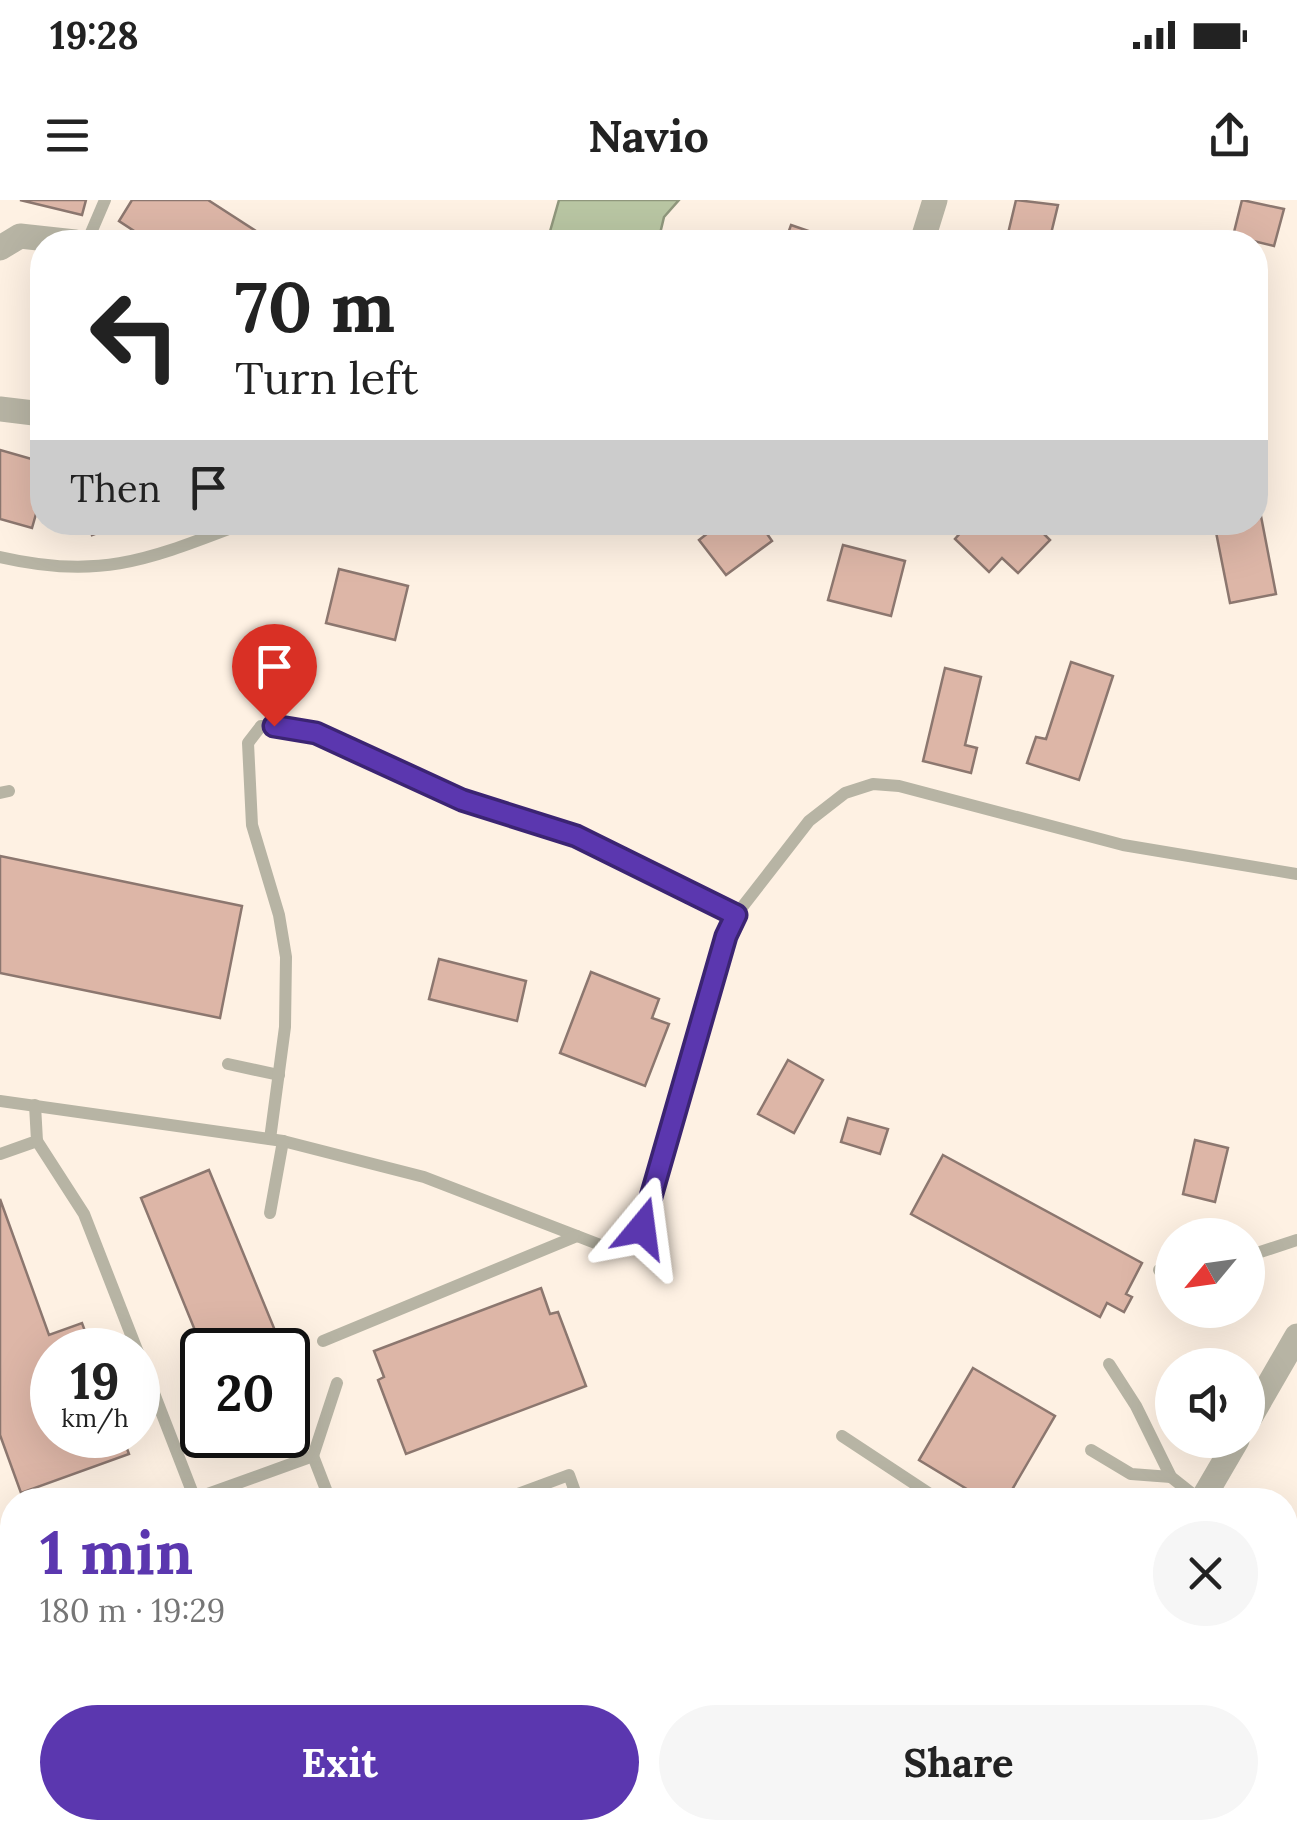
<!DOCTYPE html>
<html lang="en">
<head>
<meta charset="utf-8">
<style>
  :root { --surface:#fff; --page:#f6f6f6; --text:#222; --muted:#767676; --accent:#5b37af }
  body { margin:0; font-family:Lora,serif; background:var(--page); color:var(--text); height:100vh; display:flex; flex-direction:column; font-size:38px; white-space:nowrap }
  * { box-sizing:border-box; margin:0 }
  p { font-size:32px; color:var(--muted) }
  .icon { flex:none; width:55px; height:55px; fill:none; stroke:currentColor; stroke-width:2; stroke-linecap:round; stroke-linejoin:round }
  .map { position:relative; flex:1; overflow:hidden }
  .sheet { position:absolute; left:0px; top:1288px; width:1298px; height:352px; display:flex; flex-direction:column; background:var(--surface); border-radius:40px 40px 0 0; box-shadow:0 10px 40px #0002 }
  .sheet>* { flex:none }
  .top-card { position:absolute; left:30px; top:30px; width:1238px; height:305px; border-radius:40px; box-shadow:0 10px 40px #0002; background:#fff; color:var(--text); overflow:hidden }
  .needle { width:65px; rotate:241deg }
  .tools { position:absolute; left:1155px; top:1018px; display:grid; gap:20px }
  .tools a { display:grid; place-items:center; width:110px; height:110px; border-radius:50%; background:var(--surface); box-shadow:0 10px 40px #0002; font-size:50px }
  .speed { position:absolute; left:30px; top:1128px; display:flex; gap:20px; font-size:50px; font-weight:700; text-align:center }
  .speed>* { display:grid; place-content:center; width:130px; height:130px; border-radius:50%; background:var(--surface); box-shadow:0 10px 40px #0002; line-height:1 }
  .speed small { font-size:25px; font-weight:400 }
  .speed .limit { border:5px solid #111; border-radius:15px; background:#fff; color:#111 }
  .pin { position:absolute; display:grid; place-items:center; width:85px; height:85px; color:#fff; margin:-102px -42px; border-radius:50% 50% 50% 0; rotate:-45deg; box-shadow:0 0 10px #0007 }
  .pin .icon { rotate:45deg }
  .me { position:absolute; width:110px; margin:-55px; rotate:16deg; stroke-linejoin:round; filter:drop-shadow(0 0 8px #0008) }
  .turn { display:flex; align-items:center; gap:35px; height:210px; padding:0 40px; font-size:45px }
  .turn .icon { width:130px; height:130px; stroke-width:2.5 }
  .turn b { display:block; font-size:70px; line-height:85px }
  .then { display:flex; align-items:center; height:95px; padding:0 40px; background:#0003; gap:20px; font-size:38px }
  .round { display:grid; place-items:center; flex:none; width:105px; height:105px; border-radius:52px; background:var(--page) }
  .overview { display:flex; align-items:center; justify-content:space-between; height:170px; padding:0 40px }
  h1 { font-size:60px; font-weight:800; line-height:75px; color:var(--accent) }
  .primary-button { display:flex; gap:20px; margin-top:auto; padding:20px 40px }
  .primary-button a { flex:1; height:115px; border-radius:60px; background:var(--accent); color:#fff; font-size:40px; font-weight:800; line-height:115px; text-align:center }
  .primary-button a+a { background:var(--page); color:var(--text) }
  .status { display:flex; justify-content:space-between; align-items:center; height:70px; padding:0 50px; background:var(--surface); direction:ltr }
  .status svg { height:28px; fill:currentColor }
  header { display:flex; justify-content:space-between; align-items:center; height:130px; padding:0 40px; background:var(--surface); font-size:45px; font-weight:800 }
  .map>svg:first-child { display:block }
  .water { fill:#b9c6a3; stroke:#90977c; stroke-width:2.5 }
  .building { fill:#ddb6a7; stroke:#8c776f; stroke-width:2.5 }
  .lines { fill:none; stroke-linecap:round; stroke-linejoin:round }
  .service { stroke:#b7b4a4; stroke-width:12 }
  .minor { stroke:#b7b4a4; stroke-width:25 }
  .primary { stroke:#847e61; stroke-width:40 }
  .route-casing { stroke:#3b2472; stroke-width:25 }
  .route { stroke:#5b37af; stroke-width:18 }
</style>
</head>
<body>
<div class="status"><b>19:28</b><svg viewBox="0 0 49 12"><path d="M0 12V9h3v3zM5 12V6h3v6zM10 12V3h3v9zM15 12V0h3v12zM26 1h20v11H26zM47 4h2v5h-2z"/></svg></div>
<header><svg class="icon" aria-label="menu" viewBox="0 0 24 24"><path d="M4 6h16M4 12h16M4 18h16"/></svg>Navio<svg class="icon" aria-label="share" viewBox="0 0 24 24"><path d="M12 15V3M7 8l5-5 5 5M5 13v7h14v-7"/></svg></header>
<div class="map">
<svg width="1297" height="1638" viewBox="0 0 1297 1638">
  <rect width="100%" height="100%" fill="#fef1e3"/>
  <polygon class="water" points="559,0 679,0 664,17 658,42 547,42"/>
  <g class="building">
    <polygon points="20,0 86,0 82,15"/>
    <polygon points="132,0 208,0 273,42 151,42 119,21"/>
    <polygon points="1016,0 1058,5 1049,42 1006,42"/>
    <polygon points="1242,0 1284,9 1274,46 1233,36"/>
    <polygon points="791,25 829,38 828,42 785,42"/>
    <polygon points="1255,100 1257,100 1258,170 1255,170"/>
    <polygon points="0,250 42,262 42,293 32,328 0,319"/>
    <polygon points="1260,311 1276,394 1230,403 1214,322 1255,322 1255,312"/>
    <polygon points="88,322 127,322 92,335"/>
    <polygon points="714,322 771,322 763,328 772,341 726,375 699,340 717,326"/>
    <polygon points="970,322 1032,322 1050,340 1018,373 1002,358 989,372 955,339"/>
    <polygon points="843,345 905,361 891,416 828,400"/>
    <polygon points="339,369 408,386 395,440 326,423"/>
    <polygon points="1071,462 1113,476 1079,580 1027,563 1036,537 1046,539"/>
    <polygon points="945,468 981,477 965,545 977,548 971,573 923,561"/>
    <polygon points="0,656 242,706 220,818 0,773"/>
    <polygon points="439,759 526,781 517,821 429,799"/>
    <polygon points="591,772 659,799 652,818 669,824 645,886 560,853"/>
    <polygon points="788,860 823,880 794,933 758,914"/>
    <polygon points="848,918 888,929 880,954 841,942"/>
    <polygon points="1195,940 1228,948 1215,1002 1183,994"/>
    <polygon points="943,955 1142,1063 1126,1094 1132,1097 1124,1112 1107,1103 1100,1117 911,1014"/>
    <polygon points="209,970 283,1150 203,1150 141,998"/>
    <polygon points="0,999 49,1135 82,1123 92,1150 52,1150 52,1235 122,1235 129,1254 21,1293 0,1235"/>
    <polygon points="541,1088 550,1114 558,1112 586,1186 406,1254 378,1180 384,1177 374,1151"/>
    <polygon points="973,1168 1055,1216 1006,1300 985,1300 919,1260"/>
    <polygon points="12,1420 12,1455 2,1424"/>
    <polygon points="159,1628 379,1628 382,1638 129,1638"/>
    <polygon points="471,1628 593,1628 567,1638 475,1638"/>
  </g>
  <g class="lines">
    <g class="service">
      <polyline points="87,42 105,0"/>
      <path d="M0,357c103,24 152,1 247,-35"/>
      <polyline points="0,593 9,591"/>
      <polyline points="228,864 279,875"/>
      <polyline points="0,901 283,941 424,977 616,1051 642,1028 736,715 809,621 845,593 873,584 899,586 1123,645 1297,674"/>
      <polyline points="270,939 285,827 286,757 279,715 252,625 248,543 261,526 316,533 336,541 439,591 577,637 736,715"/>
      <polyline points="37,941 84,1014 137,1150"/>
      <polyline points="0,954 37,941 35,905"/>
      <polyline points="270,1013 283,941"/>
      <polyline points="1248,1056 1297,1040"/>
      <polyline points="1159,1070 1172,1070"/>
      <polyline points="323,1141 577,1036"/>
      <polyline points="138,1152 195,1299"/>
      <polyline points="1109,1164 1136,1206 1171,1277 1200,1300"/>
      <polyline points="842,1236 939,1300"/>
      <polyline points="1091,1250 1131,1274 1171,1277"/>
      <polyline points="313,1256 337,1183"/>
      <polyline points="191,1300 313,1256 330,1300"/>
      <polyline points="502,1300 569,1275 578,1300"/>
      <polyline points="0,1369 12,1365"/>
      <polyline points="0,1566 12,1561"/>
      <polyline points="0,1586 12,1619"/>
      <polyline points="16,1628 20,1638"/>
      <polyline points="688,1628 691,1638"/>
      <polyline points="56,1638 85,1628"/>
      <polyline points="700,1638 731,1628"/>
    </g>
    <g class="minor">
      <polyline points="922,42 935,0"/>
      <polyline points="0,48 20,36 75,42"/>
      <polyline points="0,209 42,214"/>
      <polyline points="1248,1221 1297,1136"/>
      <polyline points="1202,1300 1237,1240"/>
    </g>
    <g class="primary">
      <polyline points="1285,1578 1297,1575"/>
      <polyline points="1059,1638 1093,1628"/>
    </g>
  </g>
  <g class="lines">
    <g class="route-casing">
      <polyline id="route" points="274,526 316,533 462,600 576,636 736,715 726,736 642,1028"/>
    </g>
    <use href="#route" class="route"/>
  </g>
</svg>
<div class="tools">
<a><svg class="needle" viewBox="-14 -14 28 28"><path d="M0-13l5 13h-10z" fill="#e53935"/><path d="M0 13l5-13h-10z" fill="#767676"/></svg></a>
<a><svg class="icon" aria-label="sound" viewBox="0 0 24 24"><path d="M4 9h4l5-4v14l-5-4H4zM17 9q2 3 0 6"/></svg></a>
</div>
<div class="speed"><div>19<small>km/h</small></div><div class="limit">20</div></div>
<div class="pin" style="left:274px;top:526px;background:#d93025"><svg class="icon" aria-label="arrive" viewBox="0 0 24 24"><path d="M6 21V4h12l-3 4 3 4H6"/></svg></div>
<svg class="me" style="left:642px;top:1028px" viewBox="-20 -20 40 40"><path d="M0-17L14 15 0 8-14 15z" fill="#5b37af" stroke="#fff" stroke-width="4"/></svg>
<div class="top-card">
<div class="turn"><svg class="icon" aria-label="left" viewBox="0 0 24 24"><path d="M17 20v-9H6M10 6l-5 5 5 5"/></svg><div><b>70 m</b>Turn left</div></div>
<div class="then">Then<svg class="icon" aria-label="arrive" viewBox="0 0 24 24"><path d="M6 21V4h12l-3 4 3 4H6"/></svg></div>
</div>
<section class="sheet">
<div class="overview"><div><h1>1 min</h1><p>180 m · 19:29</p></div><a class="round"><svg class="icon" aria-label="close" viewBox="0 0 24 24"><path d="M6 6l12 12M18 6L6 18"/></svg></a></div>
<div class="primary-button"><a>Exit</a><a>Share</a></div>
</section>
</div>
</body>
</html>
